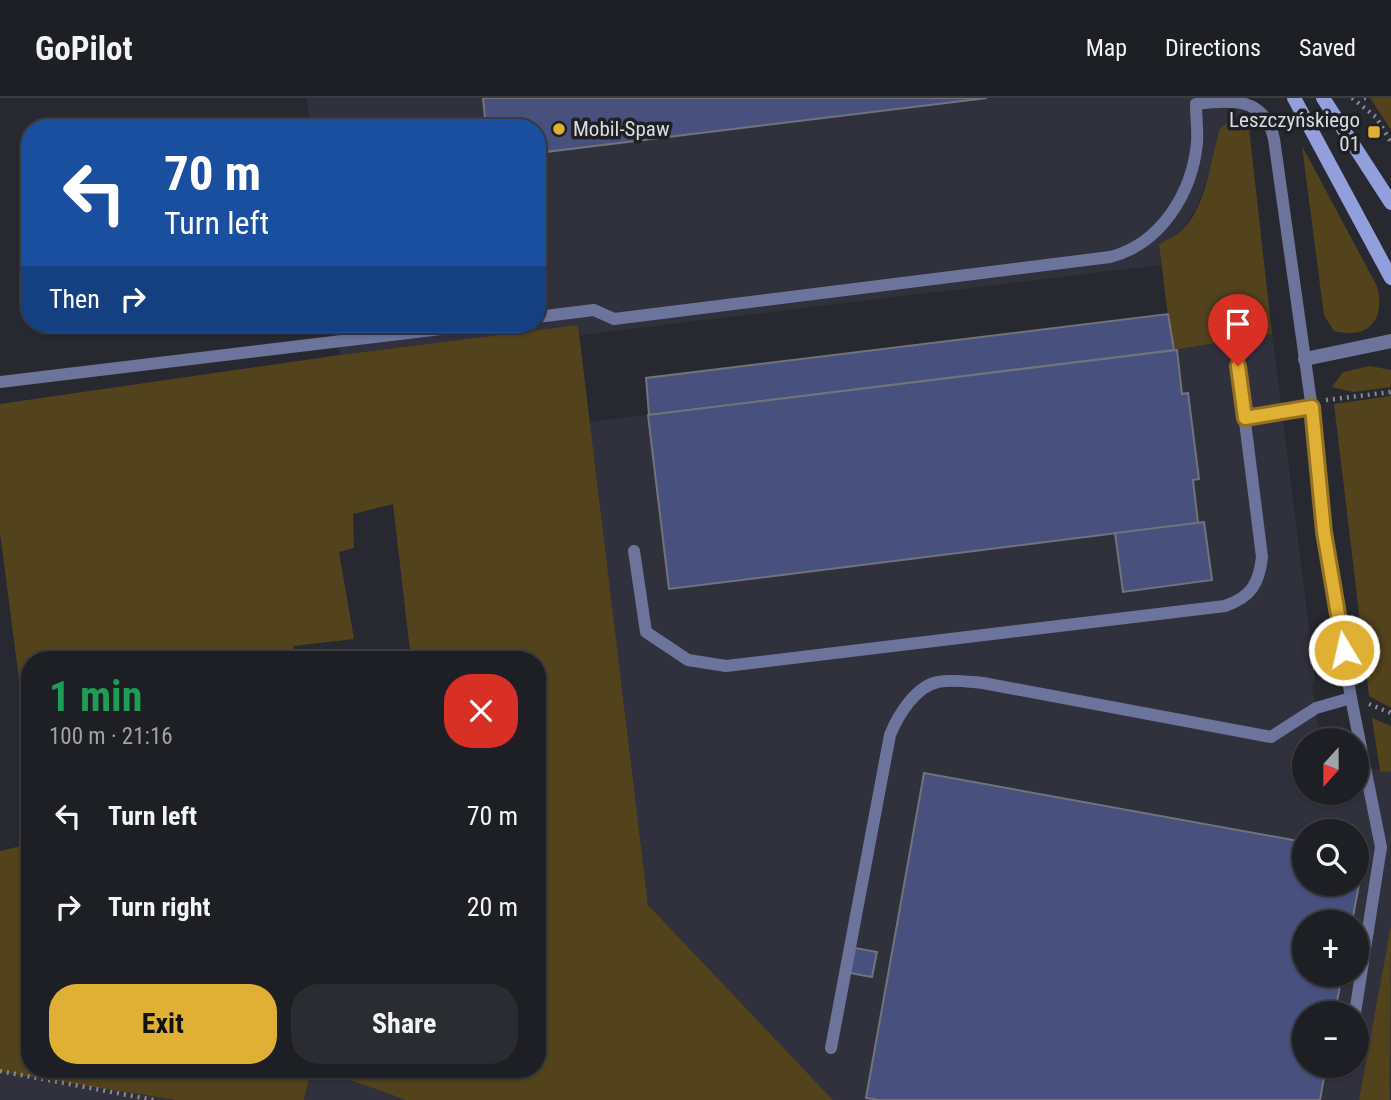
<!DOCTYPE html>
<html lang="en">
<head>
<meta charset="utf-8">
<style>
  :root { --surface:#1e1f24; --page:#2b2c31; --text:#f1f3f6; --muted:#a1a2a6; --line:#3c3d41; --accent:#e0b034 }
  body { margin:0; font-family:"Roboto Condensed",sans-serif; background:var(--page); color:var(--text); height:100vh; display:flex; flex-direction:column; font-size:26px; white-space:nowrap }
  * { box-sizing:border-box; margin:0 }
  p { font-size:23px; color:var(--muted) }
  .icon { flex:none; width:38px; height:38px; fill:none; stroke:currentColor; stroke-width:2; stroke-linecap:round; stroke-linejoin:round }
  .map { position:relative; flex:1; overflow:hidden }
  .details { position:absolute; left:21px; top:553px; width:525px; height:427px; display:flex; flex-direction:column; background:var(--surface); border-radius:28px; box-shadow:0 2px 5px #0004,0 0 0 2px var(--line) }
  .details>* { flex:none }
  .guide { position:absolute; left:21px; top:21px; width:525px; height:214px; border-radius:28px; box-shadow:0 2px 5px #0004,0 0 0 2px var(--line); background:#1a4fa0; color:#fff; overflow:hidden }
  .needle { width:46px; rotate:201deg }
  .buttons { position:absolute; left:1292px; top:630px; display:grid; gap:14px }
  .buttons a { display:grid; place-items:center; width:77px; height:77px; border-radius:50%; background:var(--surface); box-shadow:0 2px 5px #0004,0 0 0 2px var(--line); font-size:35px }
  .pin { position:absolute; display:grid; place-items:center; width:60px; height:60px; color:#fff; margin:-72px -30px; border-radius:50% 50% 50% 0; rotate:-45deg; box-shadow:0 0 7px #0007 }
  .pin .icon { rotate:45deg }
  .me { position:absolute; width:77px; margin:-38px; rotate:351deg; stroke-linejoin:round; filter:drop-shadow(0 0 5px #0008) }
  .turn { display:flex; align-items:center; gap:24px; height:147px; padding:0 28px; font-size:32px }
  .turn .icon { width:91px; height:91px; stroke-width:2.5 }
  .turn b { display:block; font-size:49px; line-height:60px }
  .then { display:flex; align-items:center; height:66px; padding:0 28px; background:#0003; gap:14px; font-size:26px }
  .round { display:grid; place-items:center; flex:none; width:74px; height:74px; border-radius:28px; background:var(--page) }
  .head { display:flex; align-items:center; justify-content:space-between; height:119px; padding:0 28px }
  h1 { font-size:42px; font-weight:700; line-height:52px; color:#1e9e55 }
  .button { display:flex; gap:14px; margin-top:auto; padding:14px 28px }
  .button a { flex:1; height:80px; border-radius:28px; background:var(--accent); color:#111; font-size:28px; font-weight:700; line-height:80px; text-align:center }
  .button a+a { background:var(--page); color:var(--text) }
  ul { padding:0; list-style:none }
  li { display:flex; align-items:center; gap:21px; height:91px; padding:0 28px }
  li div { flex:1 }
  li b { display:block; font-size:26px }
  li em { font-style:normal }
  header { display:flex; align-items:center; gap:42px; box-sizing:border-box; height:98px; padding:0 35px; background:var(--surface); border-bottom:2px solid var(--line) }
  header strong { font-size:33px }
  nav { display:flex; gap:38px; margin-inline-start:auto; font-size:24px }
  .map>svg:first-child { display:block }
  .built { fill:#30313d; fill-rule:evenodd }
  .green { fill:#53431d }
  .building { fill:#48507e; stroke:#71737a; stroke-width:2 }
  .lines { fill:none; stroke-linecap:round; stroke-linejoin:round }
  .path { stroke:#88898e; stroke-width:4.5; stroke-dasharray:2 5; stroke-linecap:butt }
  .lane { stroke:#6d749c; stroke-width:12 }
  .street { stroke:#6d749c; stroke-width:14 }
  .secondary { stroke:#939edd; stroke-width:14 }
  .route-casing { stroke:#927222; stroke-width:18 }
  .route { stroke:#e0b034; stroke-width:12 }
  .poi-dot { fill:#e0b034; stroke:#1f2026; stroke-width:2.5 }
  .labels { text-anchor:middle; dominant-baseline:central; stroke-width:7; stroke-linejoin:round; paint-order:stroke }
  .poi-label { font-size:21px; fill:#dbdce0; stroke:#1f2026; text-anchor:end }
</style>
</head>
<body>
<header>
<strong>GoPilot</strong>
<nav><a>Map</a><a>Directions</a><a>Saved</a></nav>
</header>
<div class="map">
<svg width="1391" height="1002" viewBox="0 0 1391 1002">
  <rect width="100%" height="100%" fill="#282930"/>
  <g class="built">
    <polygon points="307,0 1244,0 1253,68 1209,75 1196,111 1181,134 1159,146 1161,167 580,237 578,227 340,257 335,226 537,226 537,30 310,30"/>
    <path d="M1272,236l43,343 -3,10 6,40 25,-1 6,6 2,8h-47v53h52v-26l35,5v153l-32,175h-526l-185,-195 -59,-483 588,-72zM1304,733h52v53h-52zM1304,824h52v53h-52zM1304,915h52v53h-52z"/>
    <polygon points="311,971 320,971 406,1002 304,1002"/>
    <polygon points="0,974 176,1002 0,1002"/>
  </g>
  <g class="green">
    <polygon points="1370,0 1391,0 1391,32"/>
    <path d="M1229,24l20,6 23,206 -98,16 -2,-2 -13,-104c6,-3 14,-7 20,-11 27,-21 31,-73 41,-104z"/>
    <path d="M1302,48l75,140c9,34 -9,54 -43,45l-10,-16z"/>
    <polygon points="578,227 648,807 833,1002 406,1002 320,971 537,971 537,562 411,562 393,406 353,416 354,450 339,454 354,541 293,548 295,562 30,562 30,620 24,620 0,434 0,306 340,257"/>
    <polygon points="1370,268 1391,272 1391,289 1353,294 1332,289 1343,274"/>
    <polygon points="1391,298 1391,610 1369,598 1334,306"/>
    <polygon points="1372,620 1391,628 1391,674 1380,673"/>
    <polygon points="30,746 30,971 311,971 304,1002 176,1002 0,974 0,753"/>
    <polygon points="1391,827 1390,1002 1359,1002"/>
  </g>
  <g class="building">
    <polygon points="483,0 987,0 537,55 537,30 486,30"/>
    <polygon points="1168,216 1174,252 649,317 646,280"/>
    <polygon points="1177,252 1182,296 1188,295 1199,381 1193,382 1198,425 669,491 648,317"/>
    <polygon points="1204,424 1212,482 1123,494 1115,435"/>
    <polygon points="924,675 1304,744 1304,786 1356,786 1356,753 1365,755 1352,824 1304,824 1304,877 1342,877 1335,915 1304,915 1304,968 1326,968 1320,1002 879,1002 866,1000"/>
    <polygon points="855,850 877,854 872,879 850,875"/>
  </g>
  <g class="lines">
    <g class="path">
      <polyline points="1352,0 1376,19 1391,44"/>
      <polyline points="1364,0 1368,0"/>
      <polyline points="1326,302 1391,294"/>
      <polyline points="1369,606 1391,615"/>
      <polyline points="0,973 154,1002"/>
    </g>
    <g class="lane">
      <path d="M537,219l57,-7 20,9 496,-62c51,-13 82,-64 87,-114 1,-12 -1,-26 -1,-39 38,-5 69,-6 78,35l37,263 13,130 27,166 30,149 -26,166"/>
      <polyline points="0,284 483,226"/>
      <polyline points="1245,320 1312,309"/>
      <path d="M634,453l12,81 42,28 38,6 499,-60c26,-9 34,-22 37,-49l-24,-191"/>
      <path d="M831,950l59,-313c8,-20 26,-49 48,-53 14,-3 31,0 45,1l288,54 45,-29 35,-10"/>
    </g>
    <polyline class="street" points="1305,261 1391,243"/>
    <g class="secondary">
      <polyline points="1294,0 1391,180"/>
      <polyline points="1323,0 1391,105"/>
    </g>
  </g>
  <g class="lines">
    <g class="route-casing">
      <polyline id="route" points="1238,268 1245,320 1312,309 1324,434 1344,552"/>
    </g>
    <use href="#route" class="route"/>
  </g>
  <g class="poi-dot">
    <circle cx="559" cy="31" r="7"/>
    <rect x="1367" y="27" width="14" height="14" rx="3.5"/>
  </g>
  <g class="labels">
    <g class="poi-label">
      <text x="1360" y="22">Leszczyńskiego<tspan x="1360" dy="24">01</tspan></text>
      <text x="573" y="31" text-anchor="start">Mobil-Spaw</text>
    </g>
  </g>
</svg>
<div class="buttons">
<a><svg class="needle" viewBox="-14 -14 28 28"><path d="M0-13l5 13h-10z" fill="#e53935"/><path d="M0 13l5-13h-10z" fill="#a1a2a6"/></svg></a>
<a><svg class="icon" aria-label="search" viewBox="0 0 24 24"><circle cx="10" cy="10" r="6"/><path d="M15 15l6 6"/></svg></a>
<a>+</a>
<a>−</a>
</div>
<div class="pin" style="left:1238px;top:268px;background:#d93025"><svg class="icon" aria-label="arrive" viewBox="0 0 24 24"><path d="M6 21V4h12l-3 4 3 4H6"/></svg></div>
<svg class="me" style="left:1344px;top:552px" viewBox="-20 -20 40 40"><circle r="17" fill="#e0b034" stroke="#fff" stroke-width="3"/><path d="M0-11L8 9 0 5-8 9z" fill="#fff"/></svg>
<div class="guide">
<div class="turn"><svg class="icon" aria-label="left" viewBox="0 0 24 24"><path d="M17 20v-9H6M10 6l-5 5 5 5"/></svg><div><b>70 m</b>Turn left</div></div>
<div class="then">Then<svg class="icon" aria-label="right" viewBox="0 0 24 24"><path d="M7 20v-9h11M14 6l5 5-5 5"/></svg></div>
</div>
<section class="details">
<div class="head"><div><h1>1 min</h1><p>100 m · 21:16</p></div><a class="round" style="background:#d93025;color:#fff"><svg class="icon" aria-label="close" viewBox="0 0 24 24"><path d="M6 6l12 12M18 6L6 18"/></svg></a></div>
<ul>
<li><svg class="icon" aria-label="left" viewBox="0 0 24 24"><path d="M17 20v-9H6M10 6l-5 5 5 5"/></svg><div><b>Turn left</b></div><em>70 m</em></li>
<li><svg class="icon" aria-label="right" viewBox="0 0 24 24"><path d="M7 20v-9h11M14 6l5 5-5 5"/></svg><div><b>Turn right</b></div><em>20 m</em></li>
</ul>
<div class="button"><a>Exit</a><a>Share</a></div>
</section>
</div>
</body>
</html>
